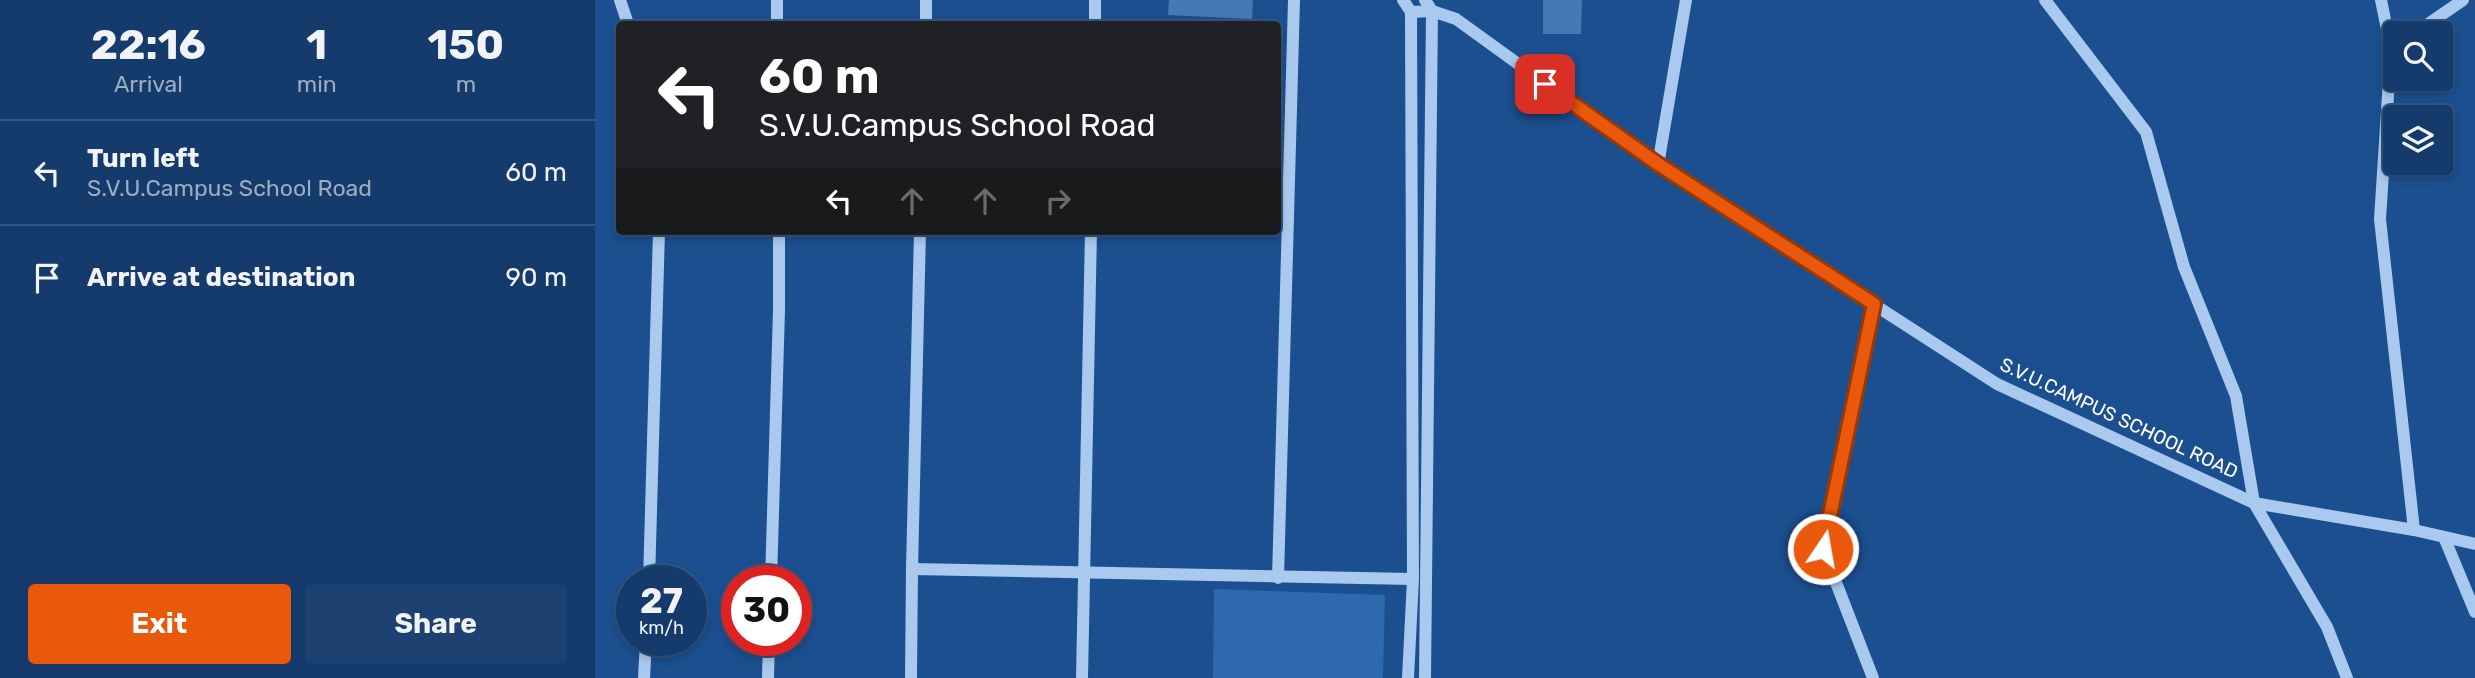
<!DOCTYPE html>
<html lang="en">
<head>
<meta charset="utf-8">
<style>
  :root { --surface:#143b6b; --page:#1d4271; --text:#f1f3f6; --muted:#9dadc1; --line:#33557e; --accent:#ea580c }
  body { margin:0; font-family:Rubik,sans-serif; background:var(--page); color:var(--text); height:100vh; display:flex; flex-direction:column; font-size:26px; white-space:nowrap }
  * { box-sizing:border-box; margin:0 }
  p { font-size:23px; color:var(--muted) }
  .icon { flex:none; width:38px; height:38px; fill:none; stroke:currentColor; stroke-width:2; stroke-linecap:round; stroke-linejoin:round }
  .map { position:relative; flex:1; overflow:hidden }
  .details { display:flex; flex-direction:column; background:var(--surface); width:595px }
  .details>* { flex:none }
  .hud { position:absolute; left:21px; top:21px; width:665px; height:214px; border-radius:7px; box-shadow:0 4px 10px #0003,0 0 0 2px var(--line); background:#202124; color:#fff; overflow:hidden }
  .fabs { position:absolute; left:1788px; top:21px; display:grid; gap:14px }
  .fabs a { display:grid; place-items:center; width:70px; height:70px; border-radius:7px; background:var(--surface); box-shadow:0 4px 10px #0003,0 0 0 2px var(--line); font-size:35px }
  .speed { position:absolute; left:21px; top:565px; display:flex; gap:14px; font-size:35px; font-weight:700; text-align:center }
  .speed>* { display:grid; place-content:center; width:91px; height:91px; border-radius:50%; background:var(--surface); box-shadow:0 4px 10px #0003,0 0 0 2px var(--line); line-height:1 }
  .speed small { font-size:18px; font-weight:400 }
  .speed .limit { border:10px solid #d22; background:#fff; color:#111 }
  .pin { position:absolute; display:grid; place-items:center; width:60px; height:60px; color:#fff; margin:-30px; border-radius:14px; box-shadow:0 4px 10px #0006 }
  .me { position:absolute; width:77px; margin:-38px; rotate:12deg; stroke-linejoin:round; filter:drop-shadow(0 0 5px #0008) }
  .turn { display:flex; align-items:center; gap:24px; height:147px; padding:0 28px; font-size:32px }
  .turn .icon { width:91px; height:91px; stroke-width:2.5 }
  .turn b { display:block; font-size:49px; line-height:60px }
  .lanes { display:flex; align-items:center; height:66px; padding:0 28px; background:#0003; justify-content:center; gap:35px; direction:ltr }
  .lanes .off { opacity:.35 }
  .eta { display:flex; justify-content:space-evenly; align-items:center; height:119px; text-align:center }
  .eta b { font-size:42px; font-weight:700; line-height:49px }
  .primary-button { display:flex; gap:14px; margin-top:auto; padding:14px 28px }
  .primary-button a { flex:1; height:80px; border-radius:7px; background:var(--accent); color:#fff; font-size:28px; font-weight:700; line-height:80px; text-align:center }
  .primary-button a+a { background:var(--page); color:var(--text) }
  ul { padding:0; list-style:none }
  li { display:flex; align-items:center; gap:21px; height:105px; padding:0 28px; border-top:2px solid var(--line) }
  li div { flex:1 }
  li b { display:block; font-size:26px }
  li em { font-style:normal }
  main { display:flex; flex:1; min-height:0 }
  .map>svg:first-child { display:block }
  .green { fill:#2e69ad }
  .building { fill:#4478b7 }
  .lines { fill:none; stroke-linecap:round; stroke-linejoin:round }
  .minor { stroke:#a9c9ee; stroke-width:12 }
  .route-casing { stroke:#983908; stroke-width:18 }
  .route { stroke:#ea580c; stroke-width:12 }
  .labels { text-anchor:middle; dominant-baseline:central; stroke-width:7; stroke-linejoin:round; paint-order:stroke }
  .street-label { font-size:19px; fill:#fff; stroke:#1b4f8f }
</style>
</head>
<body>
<main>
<section class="details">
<div class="eta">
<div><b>22:16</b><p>Arrival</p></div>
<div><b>1</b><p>min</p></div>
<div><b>150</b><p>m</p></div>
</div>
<ul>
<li><svg class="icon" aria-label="left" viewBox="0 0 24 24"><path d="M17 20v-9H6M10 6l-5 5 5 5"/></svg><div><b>Turn left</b><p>S.V.U.Campus School Road</p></div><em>60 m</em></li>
<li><svg class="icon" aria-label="arrive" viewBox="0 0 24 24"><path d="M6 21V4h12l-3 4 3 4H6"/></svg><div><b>Arrive at destination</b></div><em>90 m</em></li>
</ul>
<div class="primary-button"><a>Exit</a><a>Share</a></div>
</section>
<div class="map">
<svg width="1880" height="678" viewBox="0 0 1880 678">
  <rect width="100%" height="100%" fill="#1b4f8f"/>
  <polygon class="green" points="619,589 790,595 788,678 618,678"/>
  <g class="building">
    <polygon points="574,0 658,0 657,19 573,15"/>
    <polygon points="948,0 987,0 986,34 948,34"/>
  </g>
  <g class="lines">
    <g class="minor">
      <polyline points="25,0 33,24"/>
      <polyline points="182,0 182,24"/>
      <polyline points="808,0 816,12"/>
      <polyline points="830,0 837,11 830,678"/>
      <polyline points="1450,0 1551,132 1589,267 1641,396 1659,503 1732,627 1752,678"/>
      <polyline points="1786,0 1796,49"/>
      <polyline points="816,12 837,11 861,19 1063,165 1402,384 1659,503 1819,530 1880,544"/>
      <polyline points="331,24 331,0"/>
      <polyline points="500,24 500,0"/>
      <polyline points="1820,33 1868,0"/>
      <polyline points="1801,46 1796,49 1785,219 1819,530"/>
      <polyline points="1063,165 1091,0"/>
      <polyline points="1849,537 1880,612"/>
      <polyline points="317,569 818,579"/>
      <polyline points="683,578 699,0"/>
      <polyline points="54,581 64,231"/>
      <polyline points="176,581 184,310 184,231"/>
      <polyline points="49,678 51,640"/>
      <polyline points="173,678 174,640"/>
      <polyline points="316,678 317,569 325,231"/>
      <polyline points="487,678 496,231"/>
      <polyline points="813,678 818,579 816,12"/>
      <polyline points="1278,678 1228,549 1279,304"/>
    </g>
  </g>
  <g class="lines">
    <g class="route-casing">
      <polyline id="route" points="950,84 1063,164 1279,304 1228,549"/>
    </g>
    <use href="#route" class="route"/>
  </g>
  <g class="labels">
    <g class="street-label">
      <text transform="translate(1524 418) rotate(25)">S.V.U.CAMPUS SCHOOL ROAD</text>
    </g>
  </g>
</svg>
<div class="fabs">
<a><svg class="icon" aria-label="search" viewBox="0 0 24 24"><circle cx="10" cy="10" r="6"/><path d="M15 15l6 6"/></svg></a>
<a><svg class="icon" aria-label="layers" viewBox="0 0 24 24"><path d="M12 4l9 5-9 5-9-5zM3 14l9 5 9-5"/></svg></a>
</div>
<div class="speed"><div>27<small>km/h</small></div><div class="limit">30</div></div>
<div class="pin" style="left:950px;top:84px;background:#d93025"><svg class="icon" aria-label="arrive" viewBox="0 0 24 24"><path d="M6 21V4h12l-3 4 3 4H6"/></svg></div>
<svg class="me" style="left:1228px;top:549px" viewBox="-20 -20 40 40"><circle r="17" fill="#ea580c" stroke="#fff" stroke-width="3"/><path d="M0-11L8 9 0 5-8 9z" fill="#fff"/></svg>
<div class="hud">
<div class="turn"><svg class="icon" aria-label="left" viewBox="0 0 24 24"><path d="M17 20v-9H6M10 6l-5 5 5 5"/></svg><div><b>60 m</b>S.V.U.Campus School Road</div></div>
<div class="lanes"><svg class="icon" aria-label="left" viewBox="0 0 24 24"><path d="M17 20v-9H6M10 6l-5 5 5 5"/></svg><svg class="icon off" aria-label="ahead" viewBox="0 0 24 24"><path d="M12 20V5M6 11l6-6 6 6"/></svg><svg class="icon off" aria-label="ahead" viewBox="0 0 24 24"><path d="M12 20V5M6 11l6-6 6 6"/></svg><svg class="icon off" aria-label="right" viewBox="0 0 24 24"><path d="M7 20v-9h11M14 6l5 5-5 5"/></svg></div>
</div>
</div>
</main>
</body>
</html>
